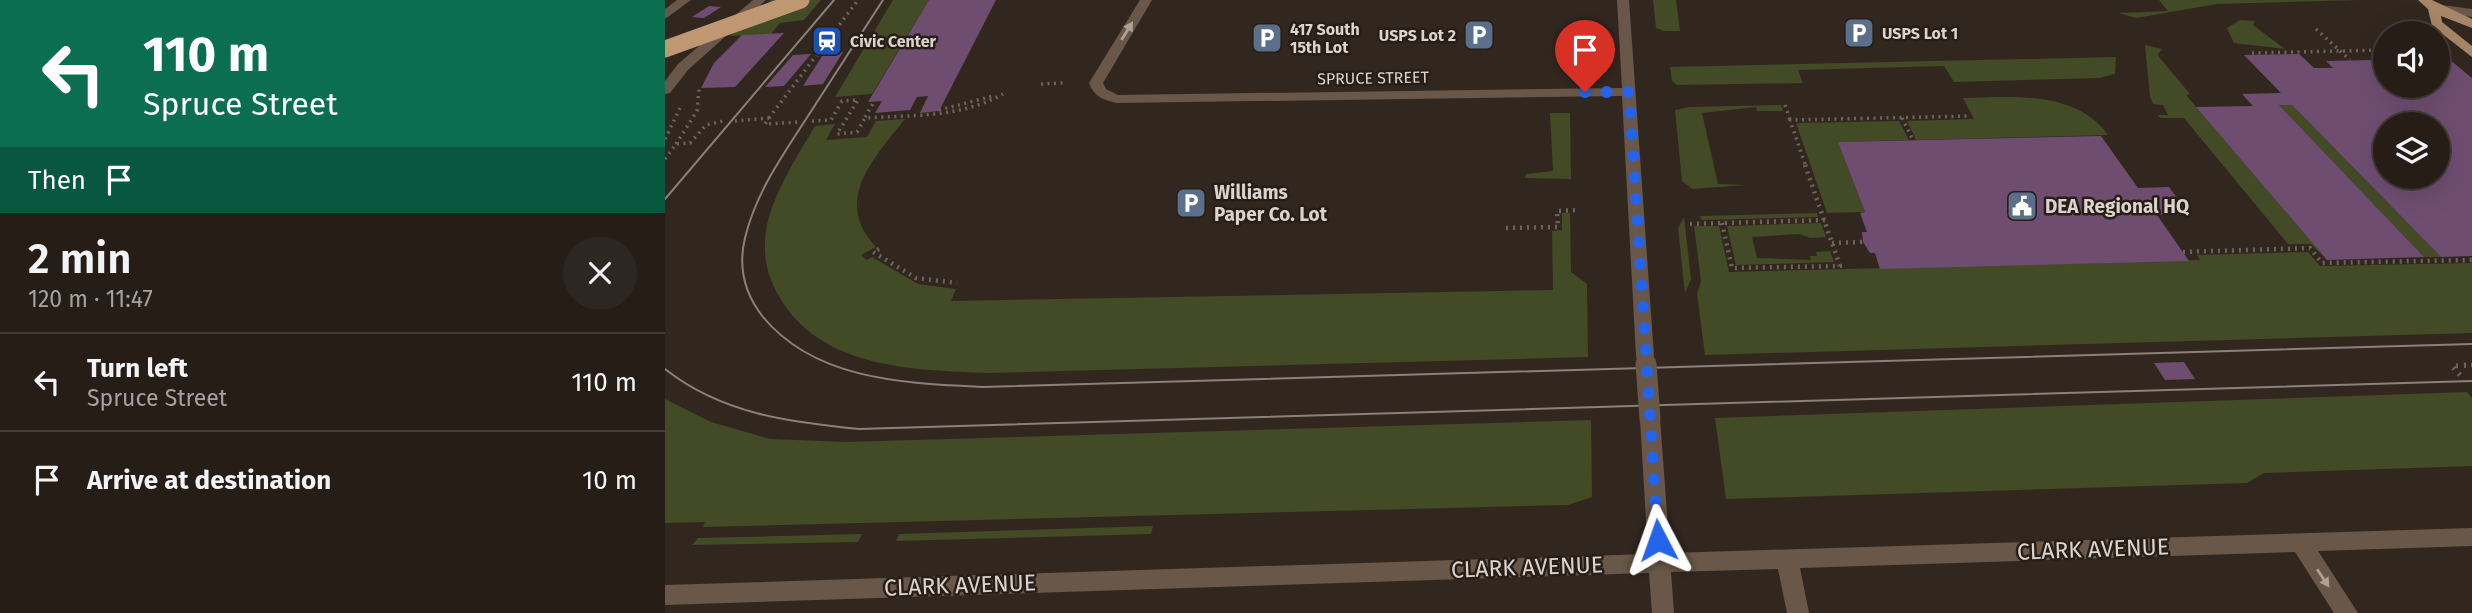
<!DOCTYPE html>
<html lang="en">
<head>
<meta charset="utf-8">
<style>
  :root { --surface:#261d17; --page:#2e2620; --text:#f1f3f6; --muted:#a4a2a1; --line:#423b36 }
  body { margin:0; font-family:"Fira Sans",sans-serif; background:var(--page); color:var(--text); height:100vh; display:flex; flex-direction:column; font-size:26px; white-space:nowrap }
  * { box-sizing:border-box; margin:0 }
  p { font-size:23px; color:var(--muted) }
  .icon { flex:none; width:38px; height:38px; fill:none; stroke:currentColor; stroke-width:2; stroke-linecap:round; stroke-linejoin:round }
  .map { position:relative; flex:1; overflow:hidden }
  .sheet { display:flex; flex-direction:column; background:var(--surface); width:665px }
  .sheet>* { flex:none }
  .hud { background:#0b6e4f; color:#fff; overflow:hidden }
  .tools { position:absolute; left:1708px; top:21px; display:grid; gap:14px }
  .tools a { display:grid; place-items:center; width:77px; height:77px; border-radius:50%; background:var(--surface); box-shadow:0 7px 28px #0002,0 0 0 2px var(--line); font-size:35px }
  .pin { position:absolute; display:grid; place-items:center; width:60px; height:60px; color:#fff; margin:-72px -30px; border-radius:50% 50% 50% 0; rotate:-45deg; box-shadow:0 0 7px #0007 }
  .pin .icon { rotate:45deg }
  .me { position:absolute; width:77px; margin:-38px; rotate:356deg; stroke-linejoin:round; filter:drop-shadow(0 0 5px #0008) }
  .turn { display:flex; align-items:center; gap:24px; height:147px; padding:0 28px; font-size:32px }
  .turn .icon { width:91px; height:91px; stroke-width:2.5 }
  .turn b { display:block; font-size:49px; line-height:60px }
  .then { display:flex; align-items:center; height:66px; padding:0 28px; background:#0003; gap:14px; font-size:26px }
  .round { display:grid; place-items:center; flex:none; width:74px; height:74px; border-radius:37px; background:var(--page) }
  .summary { display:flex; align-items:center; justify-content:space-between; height:119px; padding:0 28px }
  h1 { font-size:42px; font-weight:600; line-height:52px }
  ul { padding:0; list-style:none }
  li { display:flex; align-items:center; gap:21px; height:98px; padding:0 28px; border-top:2px solid var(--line) }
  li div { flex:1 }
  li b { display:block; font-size:26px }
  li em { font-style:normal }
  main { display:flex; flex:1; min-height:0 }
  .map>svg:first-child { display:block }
  .green { fill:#434a26 }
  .building { fill:#6e4d71; fill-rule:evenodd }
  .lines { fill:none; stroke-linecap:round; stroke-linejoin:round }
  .path-far2 { stroke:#6e645d; stroke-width:3.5; stroke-dasharray:2 4.5; stroke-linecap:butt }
  .path-far1 { stroke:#6e645d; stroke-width:4.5; stroke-dasharray:2 5; stroke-linecap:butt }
  .path { stroke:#6e645d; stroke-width:5; stroke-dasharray:2 6; stroke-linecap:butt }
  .minor { fill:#695849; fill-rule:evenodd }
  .major { fill:#a78567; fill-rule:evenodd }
  .tram { stroke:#8a817b; stroke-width:2 }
  .minor-bridge-far1 { stroke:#695849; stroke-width:17 }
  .minor-bridge { stroke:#695849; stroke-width:21 }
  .highway-bridge { stroke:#bf9772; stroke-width:17 }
  .oneway { fill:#ada299 }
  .route { stroke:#2563eb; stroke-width:12; stroke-dasharray:0 21.6 }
  .labels { text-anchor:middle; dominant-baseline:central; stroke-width:5; stroke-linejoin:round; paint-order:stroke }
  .far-poi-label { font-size:16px; font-weight:bold; fill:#dad3ce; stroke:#281e16; text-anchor:start }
  .far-street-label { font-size:16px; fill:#dad3ce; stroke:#281e16 }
  .poi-label { font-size:19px; font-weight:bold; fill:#dad3ce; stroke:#281e16; text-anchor:start }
  .near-street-label { font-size:23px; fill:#dad3ce; stroke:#281e16 }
</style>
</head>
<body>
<main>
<section class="sheet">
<div class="hud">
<div class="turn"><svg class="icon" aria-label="left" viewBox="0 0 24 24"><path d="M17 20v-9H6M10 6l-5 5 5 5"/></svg><div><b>110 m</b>Spruce Street</div></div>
<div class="then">Then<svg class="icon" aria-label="arrive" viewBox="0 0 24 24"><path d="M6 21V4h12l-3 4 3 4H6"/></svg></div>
</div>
<div class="summary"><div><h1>2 min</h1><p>120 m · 11:47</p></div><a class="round"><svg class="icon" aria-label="close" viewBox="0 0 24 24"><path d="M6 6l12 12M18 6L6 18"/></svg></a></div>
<ul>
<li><svg class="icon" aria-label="left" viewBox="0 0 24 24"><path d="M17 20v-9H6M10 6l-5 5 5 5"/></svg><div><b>Turn left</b><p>Spruce Street</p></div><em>110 m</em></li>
<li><svg class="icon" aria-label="arrive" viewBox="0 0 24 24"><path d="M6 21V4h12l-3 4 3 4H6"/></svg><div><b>Arrive at destination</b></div><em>10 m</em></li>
</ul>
</section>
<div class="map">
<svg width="1807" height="613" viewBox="0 0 1807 613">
  <rect width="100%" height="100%" fill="#32271f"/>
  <g class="green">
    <polygon points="106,0 156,0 139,20 115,23 106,34 65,36"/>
    <polygon points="228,0 264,0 207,94 170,97"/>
    <polygon points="988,0 1011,0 1015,31 999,31 991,28"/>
    <polygon points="1494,0 1697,0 1552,4 1471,18 1453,13 1503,11"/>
    <polygon points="1575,20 1590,21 1588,25 1620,49 1569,43 1562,28"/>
    <polygon points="1480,45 1497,49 1493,54 1494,57 1525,94 1521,95 1662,260 1646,244 1623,244 1519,118 1495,118 1493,115 1503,115 1498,105 1488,104 1485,97"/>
    <polygon points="1451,57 1450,74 1435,78 1289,82 1279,66 1133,70 1138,83 1012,85 1007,81 1005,67"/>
    <path d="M1298,98c49,-1 113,-8 145,37l-192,5 -9,-19 67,-2z"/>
    <polygon points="1116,105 1118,111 1092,111 1091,107 1037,113 1053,184 1081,185 1027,189 1017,181 1010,110 1024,107"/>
    <polygon points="1614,105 1627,105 1776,257 1759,257"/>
    <polygon points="885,113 905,113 906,179 860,178 861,174 888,171"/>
    <path d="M240,119c-31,39 -73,82 -29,128l-15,8 6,5 5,-3 46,27 38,5 -5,12 602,-11 -1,-59 10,-1v-17h8l1,59 16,12 1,73 -601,16c-72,-3 -160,-4 -204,-70 -12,-19 -19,-37 -18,-60 0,-37 31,-85 50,-117l20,-2 -9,16 41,-3 9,-16z"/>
    <polygon points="1234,121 1244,140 1173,142 1200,212 1162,213 1131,123"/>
    <polygon points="1152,213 1153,217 1036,220 1035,216"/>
    <polygon points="1019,217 1026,279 1020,293 1013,228"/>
    <polygon points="1156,223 1161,237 1145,238 1134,234 1087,237 1092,258 1146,260 1145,256 1152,256 1151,252 1165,251 1169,262 1071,265 1062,226"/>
    <polygon points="1029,226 1054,226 1064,272 1535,260 1532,255 1643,252 1655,266 1807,263 1807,333 1040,355 1032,294 1036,281"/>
    <polygon points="1802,392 1807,398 1807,466 1599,473 1582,483 1061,499 1050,418"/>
    <polygon points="0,399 46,422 105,439 181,442 926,420 927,497 903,505 38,527 40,522 0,523"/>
    <polygon points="488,526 486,534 231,541 234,534"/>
    <polygon points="197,534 193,542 27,545 33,538"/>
  </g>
  <g class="building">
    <polygon points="264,0 331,0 274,111 255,113 263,96 252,97 245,110 210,113 217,101 203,102"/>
    <polygon points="44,6 56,7 39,18 27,17"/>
    <polygon points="119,33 70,87 36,88 49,63 77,35"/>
    <path d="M1773,50l34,28v178l-31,1 -149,-152h-13l145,152 -97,3 -131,-153 57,-1 -11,-12 39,-1 -37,-38 55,-1 15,14h19l-7,-7 46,-1 8,7h5v19h53zM1720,124h53v53h-53z"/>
    <polygon points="178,52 158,84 138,86 159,53"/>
    <polygon points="146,54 119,86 100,87 128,55"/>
    <polygon points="1436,136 1473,188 1504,187 1524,214 1492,215 1524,261 1215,269 1210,253 1205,253 1198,242 1197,232 1202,232 1195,213 1200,212 1173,142"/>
    <polygon points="1519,362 1530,379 1500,380 1489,363"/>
  </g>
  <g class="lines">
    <g class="path-far2">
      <polyline points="1651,29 1685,60"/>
      <polyline points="1587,53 1720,50"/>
      <polyline points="376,84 398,83"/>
      <polyline points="1120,105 1125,120"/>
      <polyline points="274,110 328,96"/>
      <polyline points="200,117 209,102"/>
      <polyline points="104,118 193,0"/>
      <polyline points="1237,118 1248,140"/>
      <polyline points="70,121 104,118 100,124 135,122"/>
      <path d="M147,121l19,-1 11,-19 16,-1 -21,34 20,-2 8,-14c48,-3 95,0 138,-24"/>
      <polyline points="0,139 15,108"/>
      <polyline points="11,144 32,111 34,89"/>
      <polyline points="0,159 11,144 25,143 41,125 58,121"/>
      <polyline points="1140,164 1125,120 1306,116"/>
    </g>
    <g class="path-far1">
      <polyline points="1057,223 1067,268 1175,266 1139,162"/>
      <polyline points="1025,224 1160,220"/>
      <polyline points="841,228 893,227 892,211 913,210"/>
      <polyline points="1167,243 1198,242"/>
      <polyline points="214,249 208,252 251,278 292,283"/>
      <polyline points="1518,252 1645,248 1657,263 1807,260"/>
      <polyline points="1799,365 1807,365"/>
    </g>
    <polyline class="path" points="1795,375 1787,366 1807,365"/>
    <g class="minor">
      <polygon points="12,0 26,0 0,19 0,9"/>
      <polygon points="88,0 101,0 23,70 5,93 0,94 0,81 13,64"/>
      <path d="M475,0h12l-49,83 3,6 12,6 504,-7 -5,-88h12l25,356 -3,5h-12l-3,-5 -14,-260 -505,7c-13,-3 -23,-6 -28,-20z"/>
      <polygon points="1769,4 1807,9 1807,17 1765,11 1765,5"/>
      <polygon points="985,411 992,414 995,419 1005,553 1807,528 1807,546 1653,551 1693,613 1669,613 1630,552 1135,568 1144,613 1122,613 1113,569 1006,572 1009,613 987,613 984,573 0,605 0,585 983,554 975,419 978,414"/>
    </g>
    <polygon class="major" points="1753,0 1767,0 1807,19 1807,28 1776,16 1777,22 1807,46 1807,57 1767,26 1763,9"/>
    <g class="tram">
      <path d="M218,0c-25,39 -50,77 -75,116 -25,39 -52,76 -63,122 -7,29 -1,55 18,79 53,64 143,66 220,70l1489,-43"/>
      <polyline points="0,199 169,0"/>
      <path d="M0,369c57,45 124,53 194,60l1613,-48"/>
    </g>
    <polyline class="minor-bridge-far1" points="980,356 981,365"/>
    <polyline class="minor-bridge" points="981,364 985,419"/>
    <polyline class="highway-bridge" points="0,49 136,0"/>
  </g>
  <defs><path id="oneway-solid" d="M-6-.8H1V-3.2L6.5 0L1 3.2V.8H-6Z" transform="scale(1.75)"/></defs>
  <g class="oneway">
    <use href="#oneway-solid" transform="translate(462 31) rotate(-58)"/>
    <use href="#oneway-solid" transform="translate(1658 578) rotate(56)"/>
  </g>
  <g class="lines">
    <polyline class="route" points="920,92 964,92 993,540"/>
  </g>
  <defs>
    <g id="parking-square" transform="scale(1.575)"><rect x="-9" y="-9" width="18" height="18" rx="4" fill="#5c6f8a" stroke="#281e16"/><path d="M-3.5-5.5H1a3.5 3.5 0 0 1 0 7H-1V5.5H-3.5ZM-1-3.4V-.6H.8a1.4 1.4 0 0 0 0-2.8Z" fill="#fff"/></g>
    <g id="station-square" transform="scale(1.575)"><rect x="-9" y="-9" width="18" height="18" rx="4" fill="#1a4fb4" stroke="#281e16"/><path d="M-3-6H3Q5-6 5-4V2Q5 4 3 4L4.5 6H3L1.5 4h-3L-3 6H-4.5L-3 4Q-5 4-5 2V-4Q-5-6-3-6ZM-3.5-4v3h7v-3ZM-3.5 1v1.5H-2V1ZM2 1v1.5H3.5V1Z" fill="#fff"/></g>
    <g id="civic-square" transform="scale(1.575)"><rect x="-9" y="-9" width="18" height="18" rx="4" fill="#5c6f8a" stroke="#281e16"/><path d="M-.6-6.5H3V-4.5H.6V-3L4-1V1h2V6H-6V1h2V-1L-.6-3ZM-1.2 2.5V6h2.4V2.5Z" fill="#fff"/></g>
  </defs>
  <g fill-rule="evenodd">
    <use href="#parking-square" x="1194" y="33"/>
    <use href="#parking-square" x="814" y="35"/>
    <use href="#parking-square" x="602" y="38"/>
    <use href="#station-square" x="162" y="41"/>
    <use href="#parking-square" x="526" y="203"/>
    <use href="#civic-square" x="1357" y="206"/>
  </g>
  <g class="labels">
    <g class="far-poi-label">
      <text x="625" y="29">417 South<tspan x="625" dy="18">15th Lot</tspan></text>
      <text x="1217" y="33">USPS Lot 1</text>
      <text x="791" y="35" text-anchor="end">USPS Lot 2</text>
      <text x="185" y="41">Civic Center</text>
    </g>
    <g class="far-street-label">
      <text transform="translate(708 78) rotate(-1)">SPRUCE STREET</text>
    </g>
    <g class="poi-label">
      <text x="549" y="192">Williams<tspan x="549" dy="22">Paper Co. Lot</tspan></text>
      <text x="1380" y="206">DEA Regional HQ</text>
    </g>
    <g class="near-street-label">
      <text transform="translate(1428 549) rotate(-2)">CLARK AVENUE</text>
      <text transform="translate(862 567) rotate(-2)">CLARK AVENUE</text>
      <text transform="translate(295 585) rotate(-2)">CLARK AVENUE</text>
    </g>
  </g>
</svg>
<div class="tools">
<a><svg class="icon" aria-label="sound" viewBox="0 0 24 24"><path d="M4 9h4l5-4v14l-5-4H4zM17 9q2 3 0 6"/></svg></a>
<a><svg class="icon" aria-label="layers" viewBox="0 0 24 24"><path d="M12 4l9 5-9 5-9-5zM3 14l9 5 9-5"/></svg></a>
</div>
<div class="pin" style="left:920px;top:92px;background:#d93025"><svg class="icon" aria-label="arrive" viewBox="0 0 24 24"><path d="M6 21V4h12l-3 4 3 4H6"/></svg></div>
<svg class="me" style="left:993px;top:540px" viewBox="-20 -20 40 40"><path d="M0-17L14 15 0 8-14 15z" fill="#2563eb" stroke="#fff" stroke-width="4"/></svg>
</div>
</main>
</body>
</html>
